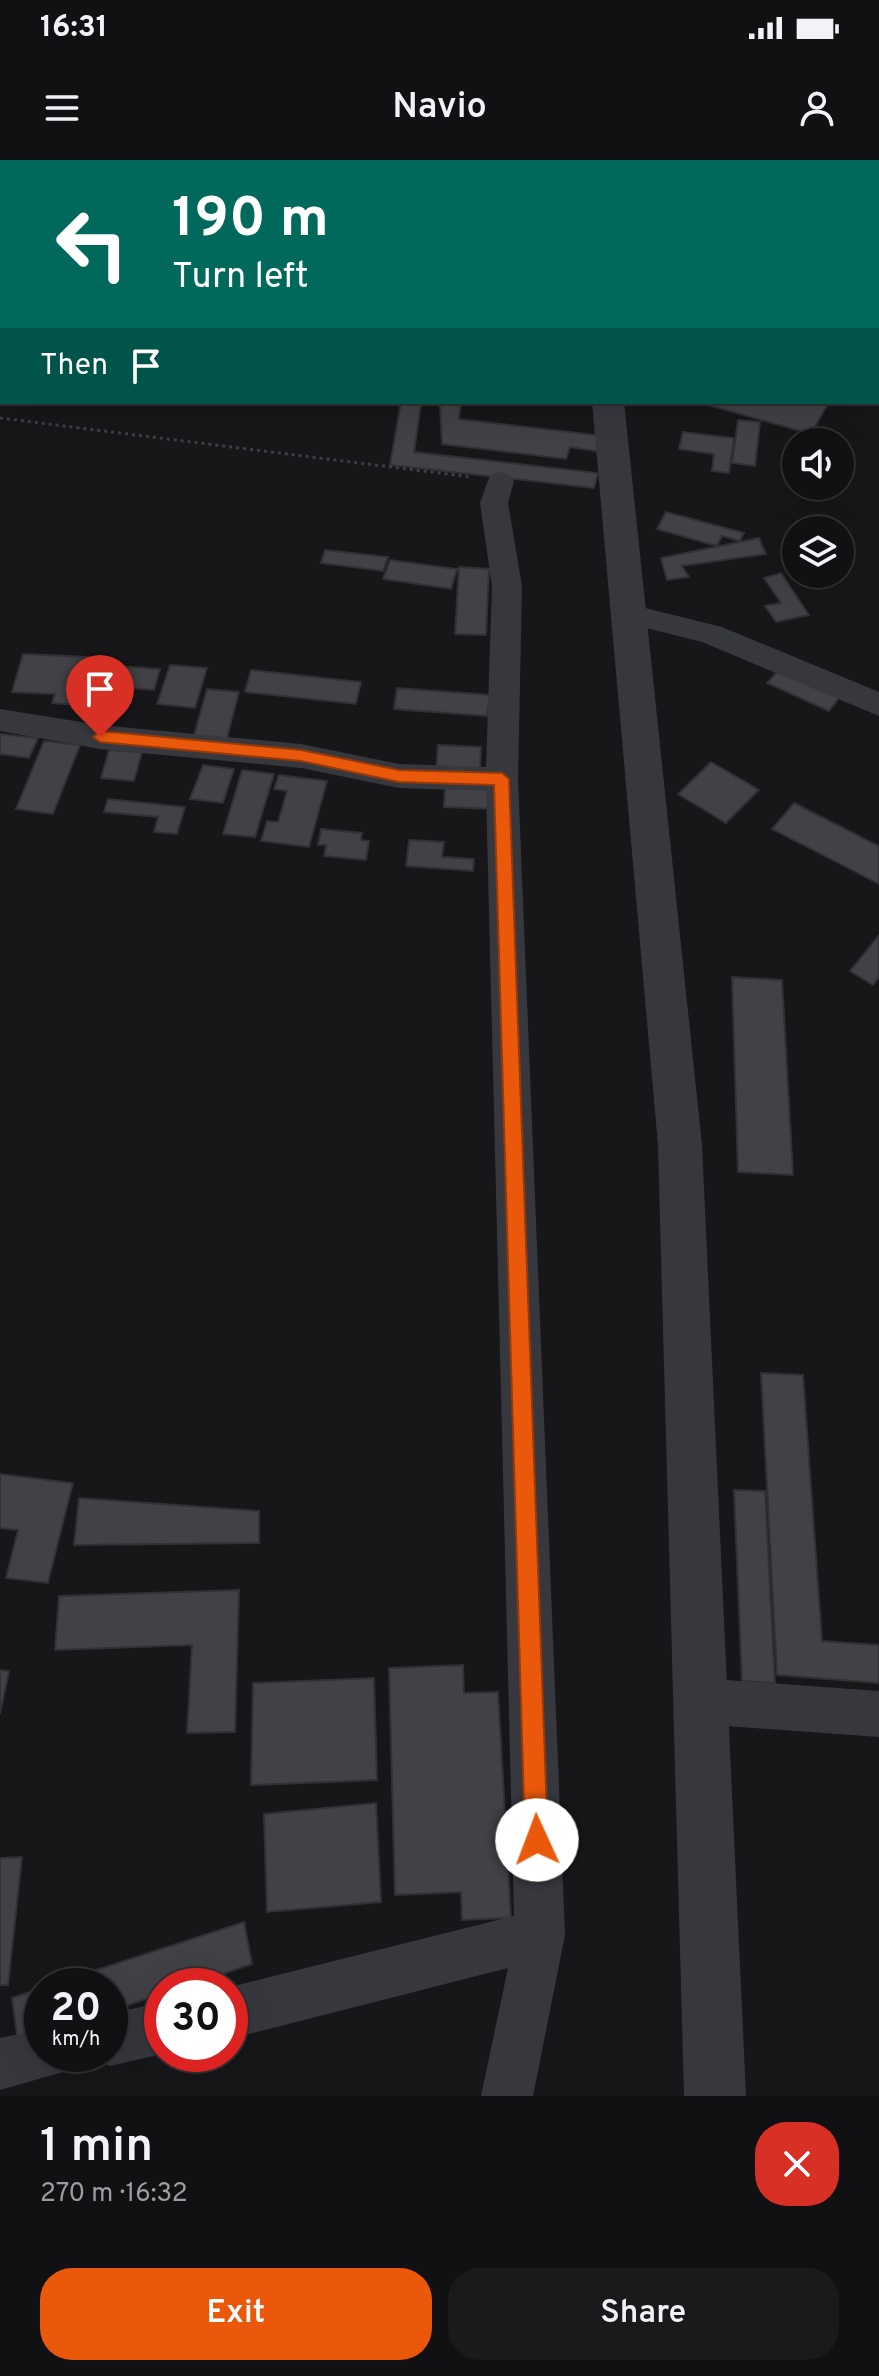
<!DOCTYPE html>
<html lang="en">
<head>
<meta charset="utf-8">
<style>
  :root { --surface:#111013; --page:#1a191c; --text:#f1f3f6; --muted:#9c9da0; --line:#303033; --accent:#ea580c }
  body { margin:0; font-family:Overpass,sans-serif; background:var(--page); color:var(--text); height:100vh; display:flex; flex-direction:column; font-size:30px; white-space:nowrap }
  * { box-sizing:border-box; margin:0 }
  p { font-size:26px; color:var(--muted) }
  .icon { flex:none; width:44px; height:44px; fill:none; stroke:currentColor; stroke-width:2; stroke-linecap:round; stroke-linejoin:round }
  .map { position:relative; height:1936px; overflow:hidden }
  .details { display:flex; flex-direction:column; background:var(--surface); flex:1 }
  .details>* { flex:none }
  .guide { position:absolute; left:0px; top:0px; width:880px; height:244px; box-shadow:0 8px 32px #0002,0 0 0 2px var(--line); background:#00695c; color:#fff; overflow:hidden }
  .buttons { position:absolute; left:782px; top:268px; display:grid; gap:16px }
  .buttons a { display:grid; place-items:center; width:72px; height:72px; border-radius:50%; background:var(--surface); box-shadow:0 8px 32px #0002,0 0 0 2px var(--line); font-size:40px }
  .speed { position:absolute; left:24px; top:1808px; display:flex; gap:16px; font-size:40px; font-weight:700; text-align:center }
  .speed>* { display:grid; place-content:center; width:104px; height:104px; border-radius:50%; background:var(--surface); box-shadow:0 8px 32px #0002,0 0 0 2px var(--line); line-height:1 }
  .speed small { font-size:20px; font-weight:400 }
  .speed .limit { border:12px solid #d22; background:#fff; color:#111 }
  .pin { position:absolute; display:grid; place-items:center; width:68px; height:68px; color:#fff; margin:-82px -34px; border-radius:50% 50% 50% 0; rotate:-45deg; box-shadow:0 0 8px #0007 }
  .pin .icon { rotate:45deg }
  .me { position:absolute; width:88px; margin:-44px; rotate:358deg; stroke-linejoin:round; filter:drop-shadow(0 0 6px #0008) }
  .turn { display:flex; align-items:center; gap:28px; height:168px; padding:0 40px; font-size:36px }
  .turn .icon { width:104px; height:104px; stroke-width:2.5 }
  .turn b { display:block; font-size:56px; line-height:68px }
  .then { display:flex; align-items:center; height:76px; padding:0 40px; background:#0003; gap:16px; font-size:30px }
  .round { display:grid; place-items:center; flex:none; width:84px; height:84px; border-radius:32px; background:var(--page) }
  .summary { display:flex; align-items:center; justify-content:space-between; height:136px; padding:0 40px }
  h1 { font-size:48px; font-weight:600; line-height:60px }
  .button { display:flex; gap:16px; margin-top:auto; padding:16px 40px }
  .button a { flex:1; height:92px; border-radius:32px; background:var(--accent); color:#fff; font-size:32px; font-weight:600; line-height:92px; text-align:center }
  .button a+a { background:var(--page); color:var(--text) }
  .status { display:flex; justify-content:space-between; align-items:center; height:56px; padding:0 40px; background:var(--surface); direction:ltr }
  .status svg { height:22px; fill:currentColor }
  header { display:flex; justify-content:space-between; align-items:center; height:104px; padding:0 40px; background:var(--surface); font-size:36px; font-weight:600 }
  .map>svg:first-child { display:block }
  .building { fill:#414146; stroke:#313035; stroke-width:2 }
  .lines { fill:none; stroke-linecap:round; stroke-linejoin:round }
  .path { stroke:#3d3f45; stroke-width:3; stroke-dasharray:3 4; stroke-linecap:butt }
  .minor { fill:#37383e; fill-rule:evenodd }
  .tertiary { fill:#37383e; fill-rule:evenodd }
  .route { fill:#ea580c; stroke:#983908; stroke-width:2 }
</style>
</head>
<body>
<div class="status"><b>16:31</b><svg viewBox="0 0 49 12"><path d="M0 12V9h3v3zM5 12V6h3v6zM10 12V3h3v9zM15 12V0h3v12zM26 1h20v11H26zM47 4h2v5h-2z"/></svg></div>
<header><svg class="icon" aria-label="menu" viewBox="0 0 24 24"><path d="M4 6h16M4 12h16M4 18h16"/></svg>Navio<svg class="icon" aria-label="person" viewBox="0 0 24 24"><circle cx="12" cy="8" r="4"/><path d="M4 21q1-7 8-7t8 7"/></svg></header>
<div class="map">
<svg width="879" height="1936" viewBox="0 0 879 1936">
  <rect width="100%" height="100%" fill="#171619"/>
  <g class="building">
    <polygon points="401,242 461,242 459,259 605,276 602,292 570,287 566,299 442,284 440,245 421,244 414,292 598,313 594,328 390,305"/>
    <polygon points="698,242 829,242 811,274"/>
    <polygon points="738,260 760,262 755,306 732,303"/>
    <polygon points="683,272 734,278 729,313 712,311 714,294 679,289"/>
    <polygon points="666,352 744,373 740,381 722,376 717,386 657,369"/>
    <polygon points="759,378 766,394 682,406 689,417 667,420 661,398"/>
    <polygon points="325,390 388,397 383,411 321,403"/>
    <polygon points="390,400 457,409 451,429 383,419"/>
    <polygon points="459,407 489,409 486,475 455,474"/>
    <polygon points="781,413 809,455 776,462 765,446 781,443 764,418"/>
    <polygon points="23,494 89,497 77,545 52,543 55,534 12,532"/>
    <polygon points="102,505 160,509 154,530 96,525"/>
    <polygon points="170,505 207,508 195,548 157,544"/>
    <polygon points="251,510 361,522 356,544 245,532"/>
    <polygon points="778,511 839,538 829,551 767,523"/>
    <polygon points="397,528 490,535 487,556 394,549"/>
    <polygon points="207,529 239,532 226,582 193,579"/>
    <polygon points="0,574 38,578 29,598 0,594"/>
    <polygon points="44,581 80,585 53,654 16,649"/>
    <polygon points="438,585 481,587 480,614 436,613"/>
    <polygon points="109,590 142,592 134,621 101,618"/>
    <polygon points="711,602 759,630 726,663 678,634"/>
    <polygon points="203,605 234,609 223,643 190,639"/>
    <polygon points="242,610 274,614 255,677 223,674"/>
    <polygon points="279,615 327,621 309,687 261,681 267,661 278,662 287,631 274,629"/>
    <polygon points="445,627 496,629 495,649 444,647"/>
    <polygon points="108,639 185,647 177,674 154,672 158,657 104,652"/>
    <polygon points="794,643 879,686 879,724 772,669"/>
    <polygon points="321,669 362,673 361,680 369,681 366,700 324,696 326,685 318,685"/>
    <polygon points="409,680 444,682 442,697 474,699 473,711 406,706"/>
    <polygon points="879,775 879,817 873,825 850,811"/>
    <polygon points="732,817 782,820 793,1015 738,1012"/>
    <polygon points="761,1213 803,1215 822,1481 879,1485 879,1523 777,1515"/>
    <polygon points="0,1314 73,1323 48,1423 6,1418 18,1370 0,1368"/>
    <polygon points="734,1330 765,1331 775,1523 742,1521"/>
    <polygon points="79,1338 259,1351 259,1383 74,1385"/>
    <polygon points="239,1430 235,1572 187,1573 192,1485 55,1490 59,1436"/>
    <polygon points="463,1505 464,1533 498,1532 511,1758 462,1760 461,1732 395,1735 389,1508"/>
    <polygon points="0,1510 9,1511 0,1554"/>
    <polygon points="374,1518 377,1620 251,1625 253,1523"/>
    <polygon points="376,1643 381,1742 267,1752 264,1654"/>
    <polygon points="22,1697 8,1825 0,1825 0,1698"/>
    <polygon points="244,1762 252,1804 187,1826 162,1826 162,1834 110,1851 110,1826 47,1826"/>
    <polygon points="42,1828 42,1874 18,1882 12,1838"/>
  </g>
  <g class="lines">
    <polyline class="path" points="0,258 471,317"/>
    <g class="minor">
      <rect x="0" y="100" width="2" height="14"/>
      <polygon points="500,312 510,315 514,321 508,343 522,426 518,619 565,1775 533,1936 481,1936 508,1808 230,1879 230,1827 514,1756 486,631 399,628 301,608 100,589 0,571 0,549 100,565 301,584 399,604 486,607 492,426 480,343 490,315"/>
      <polygon points="629,444 722,467 879,532 879,556 702,482 618,461 614,454 618,447"/>
      <polygon points="698,1518 879,1531 879,1577 698,1564 681,1558 675,1541 681,1524"/>
      <polygon points="162,1842 162,1894 110,1906 92,1898 90,1894 110,1894 110,1854"/>
      <polygon points="42,1869 42,1894 71,1894 63,1912 0,1930 0,1878"/>
    </g>
    <g class="tertiary">
      <rect x="572" y="0" width="26" height="2"/>
      <polygon points="592,242 624,242 702,985 746,1936 684,1936 658,985"/>
    </g>
  </g>
  <polygon class="route" points="100,571 301,590 399,610 502,613 509,619 548,1680 545,1688 537,1692 528,1688 525,1680 494,625 399,622 301,601 100,582 93,577"/>
</svg>
<div class="buttons">
<a><svg class="icon" aria-label="sound" viewBox="0 0 24 24"><path d="M4 9h4l5-4v14l-5-4H4zM17 9q2 3 0 6"/></svg></a>
<a><svg class="icon" aria-label="layers" viewBox="0 0 24 24"><path d="M12 4l9 5-9 5-9-5zM3 14l9 5 9-5"/></svg></a>
</div>
<div class="speed"><div>20<small>km/h</small></div><div class="limit">30</div></div>
<div class="pin" style="left:100px;top:577px;background:#d93025"><svg class="icon" aria-label="arrive" viewBox="0 0 24 24"><path d="M6 21V4h12l-3 4 3 4H6"/></svg></div>
<svg class="me" style="left:537px;top:1680px" viewBox="-20 -20 40 40"><circle r="19" fill="#fff"/><path d="M0-13L10 11 0 6-10 11z" fill="#ea580c"/></svg>
<div class="guide">
<div class="turn"><svg class="icon" aria-label="left" viewBox="0 0 24 24"><path d="M17 20v-9H6M10 6l-5 5 5 5"/></svg><div><b>190 m</b>Turn left</div></div>
<div class="then">Then<svg class="icon" aria-label="arrive" viewBox="0 0 24 24"><path d="M6 21V4h12l-3 4 3 4H6"/></svg></div>
</div>
</div>
<section class="details">
<div class="summary"><div><h1>1 min</h1><p>270 m · 16:32</p></div><a class="round" style="background:#d93025;color:#fff"><svg class="icon" aria-label="close" viewBox="0 0 24 24"><path d="M6 6l12 12M18 6L6 18"/></svg></a></div>
<div class="button"><a>Exit</a><a>Share</a></div>
</section>
</body>
</html>
